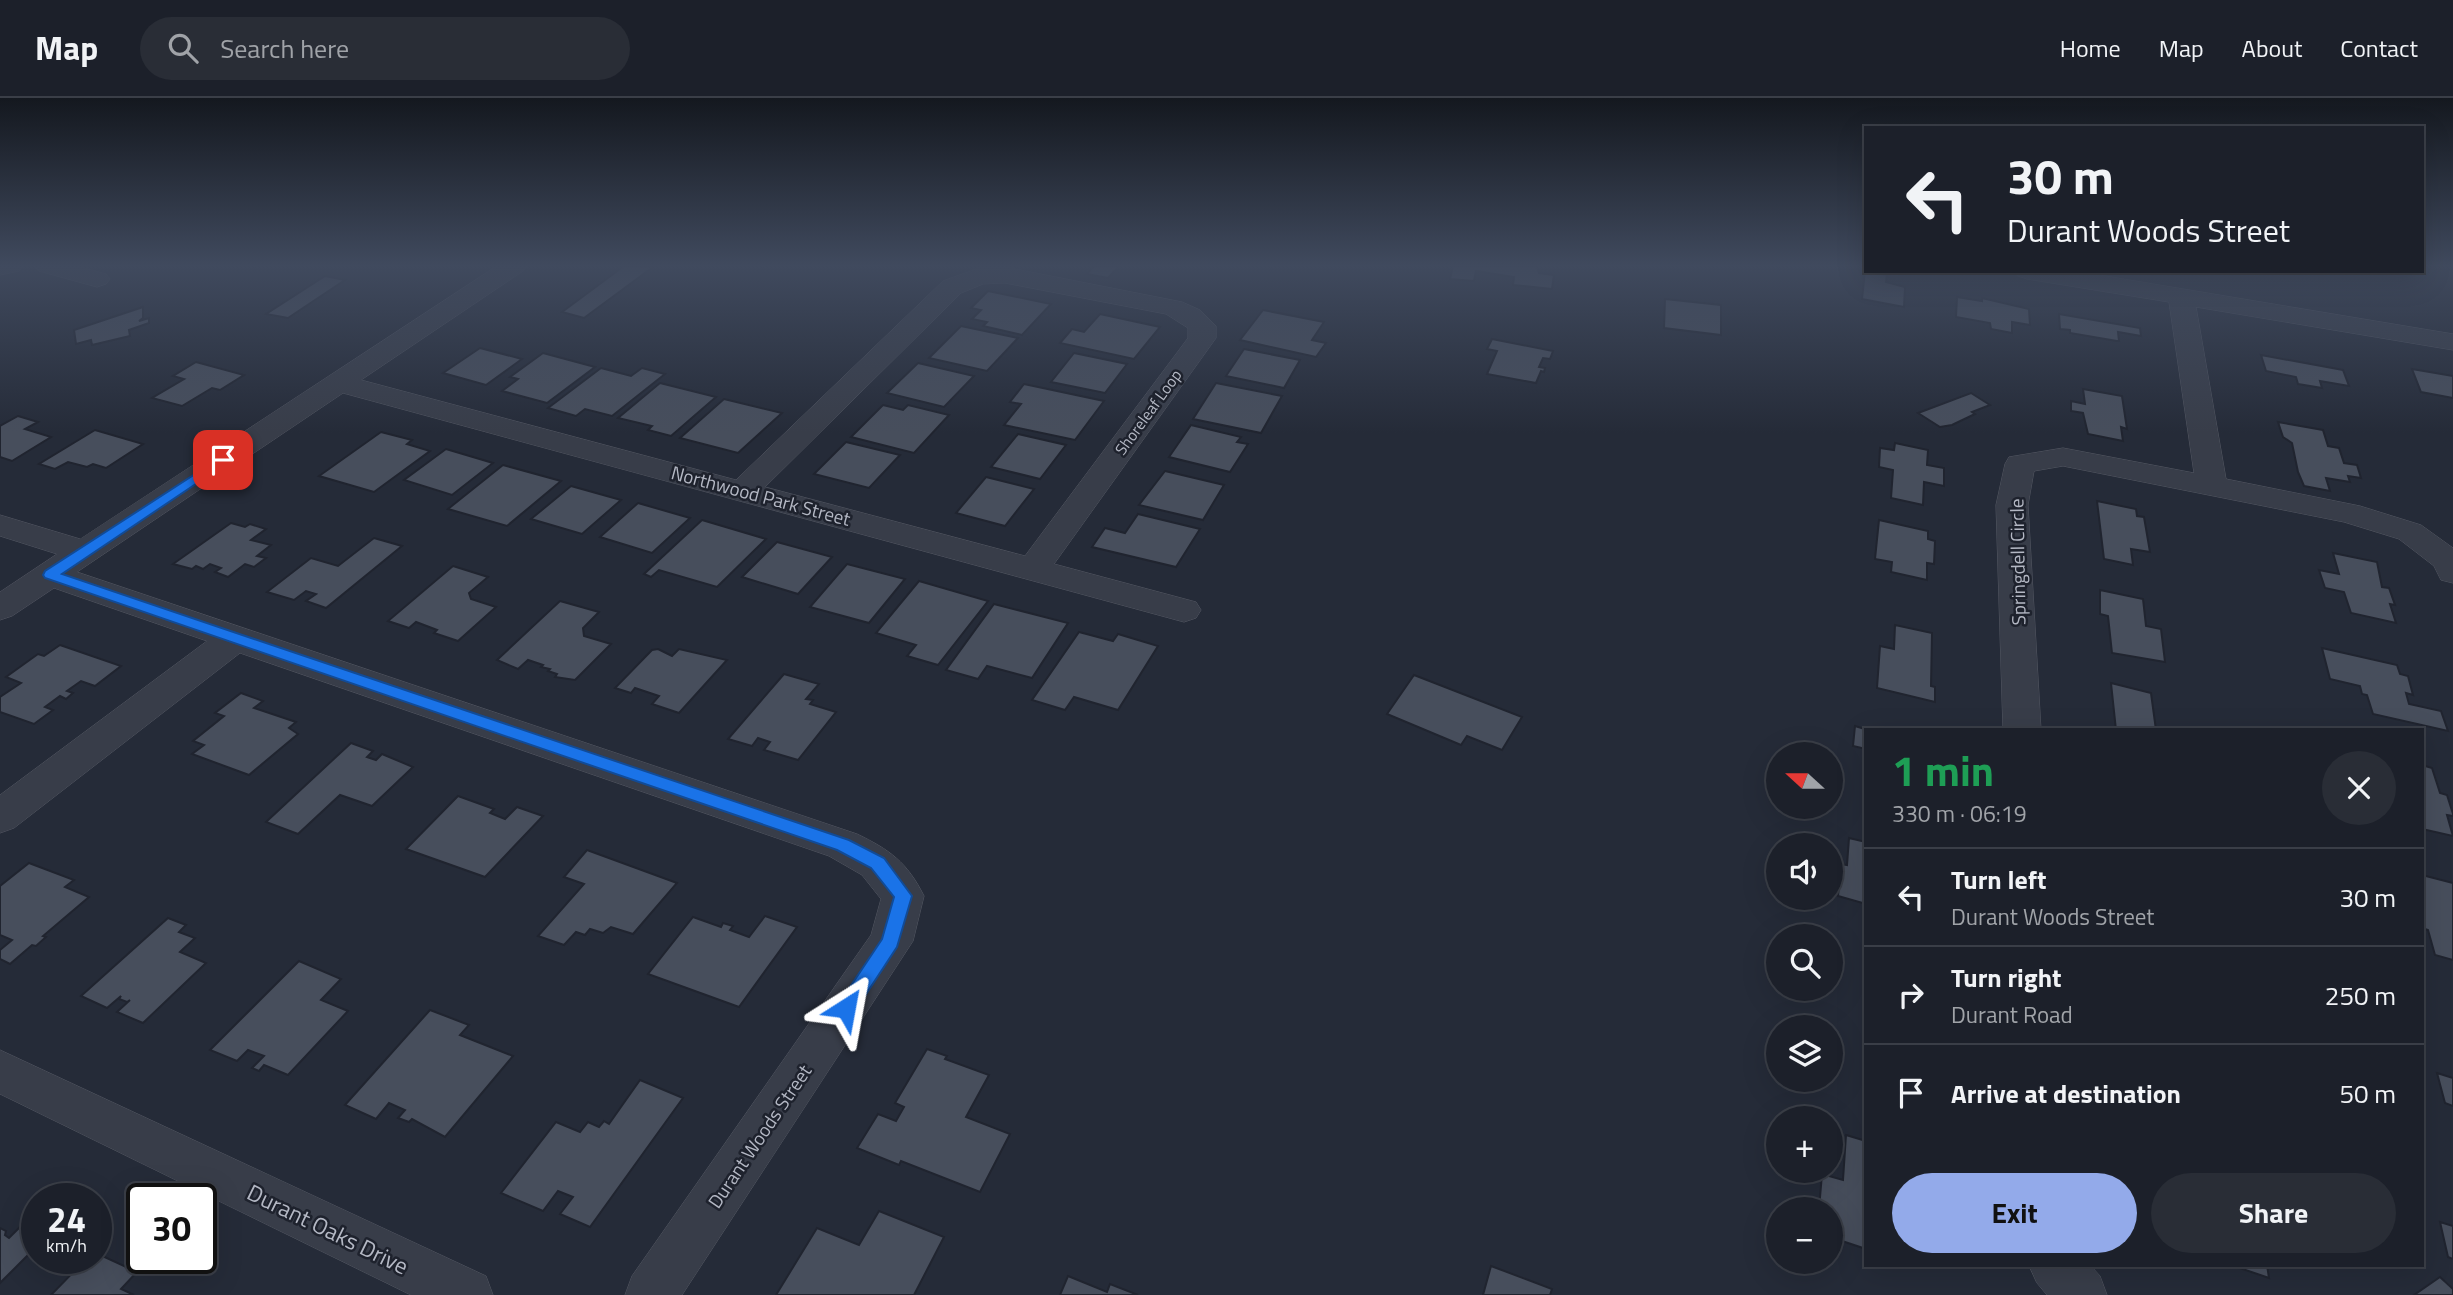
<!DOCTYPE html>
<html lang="en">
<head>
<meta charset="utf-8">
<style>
  :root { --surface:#1c202a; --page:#292d36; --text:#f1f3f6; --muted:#a0a3a8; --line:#3a3e47; --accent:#93aaea }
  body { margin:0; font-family:"Titillium Web",sans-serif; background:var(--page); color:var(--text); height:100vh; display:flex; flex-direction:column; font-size:26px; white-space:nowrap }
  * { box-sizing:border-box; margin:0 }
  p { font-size:23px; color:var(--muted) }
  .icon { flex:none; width:38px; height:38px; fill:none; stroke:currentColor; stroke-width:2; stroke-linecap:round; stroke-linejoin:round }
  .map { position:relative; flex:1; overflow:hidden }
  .sheet { position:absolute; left:1864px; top:630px; width:560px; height:539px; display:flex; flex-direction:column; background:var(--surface); border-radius:0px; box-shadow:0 7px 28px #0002,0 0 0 2px var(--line) }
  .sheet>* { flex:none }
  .hud { position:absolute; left:1864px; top:28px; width:560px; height:147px; border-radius:0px; box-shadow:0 7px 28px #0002,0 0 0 2px var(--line); background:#1c202a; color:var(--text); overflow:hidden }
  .needle { width:46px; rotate:291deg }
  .fabs { position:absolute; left:1766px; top:644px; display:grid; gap:14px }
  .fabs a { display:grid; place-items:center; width:77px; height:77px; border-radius:50%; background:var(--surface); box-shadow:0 7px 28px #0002,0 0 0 2px var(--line); font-size:35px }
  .speed { position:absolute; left:21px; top:1085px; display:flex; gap:14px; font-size:35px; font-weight:700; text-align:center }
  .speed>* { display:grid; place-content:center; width:91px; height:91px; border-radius:50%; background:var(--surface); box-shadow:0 7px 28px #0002,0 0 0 2px var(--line); line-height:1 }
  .speed small { font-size:18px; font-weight:400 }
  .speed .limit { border:4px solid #111; border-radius:10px; background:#fff; color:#111 }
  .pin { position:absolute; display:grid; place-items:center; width:60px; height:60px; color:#fff; margin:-30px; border-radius:14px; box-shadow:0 4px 10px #0006 }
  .me { position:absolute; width:77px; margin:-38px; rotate:34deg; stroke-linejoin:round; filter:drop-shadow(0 0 5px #0008) }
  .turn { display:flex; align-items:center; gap:24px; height:147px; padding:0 28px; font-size:32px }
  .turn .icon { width:91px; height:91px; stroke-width:2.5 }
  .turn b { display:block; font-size:49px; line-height:60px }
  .round { display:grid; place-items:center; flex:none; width:74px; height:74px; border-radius:37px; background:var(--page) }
  .head { display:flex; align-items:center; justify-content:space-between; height:119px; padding:0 28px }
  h1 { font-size:42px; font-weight:700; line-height:52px; color:#1e9e55 }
  .primary-button { display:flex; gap:14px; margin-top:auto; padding:14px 28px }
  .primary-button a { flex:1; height:80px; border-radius:42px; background:var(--accent); color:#111; font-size:28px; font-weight:700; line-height:80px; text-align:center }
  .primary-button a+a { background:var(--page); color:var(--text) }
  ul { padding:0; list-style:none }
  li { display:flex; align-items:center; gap:21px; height:98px; padding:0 28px; border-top:2px solid var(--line) }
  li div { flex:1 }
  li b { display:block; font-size:26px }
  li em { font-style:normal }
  header { display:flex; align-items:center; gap:42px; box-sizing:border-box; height:98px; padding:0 35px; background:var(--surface); border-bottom:2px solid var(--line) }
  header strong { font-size:33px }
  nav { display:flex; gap:38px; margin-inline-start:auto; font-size:24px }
  .search { width:490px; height:63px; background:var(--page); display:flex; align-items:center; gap:18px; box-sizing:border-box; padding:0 24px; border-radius:38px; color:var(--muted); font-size:26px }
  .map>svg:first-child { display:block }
  .building { fill:#474e5c; stroke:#20242f; stroke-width:2 }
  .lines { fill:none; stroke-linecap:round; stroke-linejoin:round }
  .minor-casing { stroke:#545863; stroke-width:1 }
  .minor { fill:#383d49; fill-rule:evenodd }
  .route { fill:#1a73e8; stroke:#114b97; stroke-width:2 }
  .labels { text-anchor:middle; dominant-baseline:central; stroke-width:5; stroke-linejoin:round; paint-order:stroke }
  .far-street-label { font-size:16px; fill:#b4b8c4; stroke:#1e222d }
  .street-label { font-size:19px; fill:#b4b8c4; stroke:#1e222d }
  .near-street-label { font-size:23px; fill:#b4b8c4; stroke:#1e222d }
</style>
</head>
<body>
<header>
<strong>Map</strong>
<div class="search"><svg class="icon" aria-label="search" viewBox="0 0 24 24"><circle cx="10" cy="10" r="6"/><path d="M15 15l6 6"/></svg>Search here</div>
<nav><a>Home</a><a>Map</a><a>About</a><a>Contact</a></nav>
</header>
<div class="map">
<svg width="2453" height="1197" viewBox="0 0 2453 1197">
  <rect width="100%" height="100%" fill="#252b38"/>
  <g class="building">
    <polygon points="624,168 653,169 584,220 562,214"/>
    <polygon points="1092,168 1119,168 1108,180 1087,176 1094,168"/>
    <polygon points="1453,168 1537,168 1539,175 1554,177 1552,191 1513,187 1514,179 1476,173 1474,183 1450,181"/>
    <polygon points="1865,173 1887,177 1886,184 1905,189 1904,209 1862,201"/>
    <polygon points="325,178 345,182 288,220 266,216"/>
    <polygon points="988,193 1051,206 1022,237 983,228 987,224 972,221 981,212 971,210"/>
    <polygon points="1957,199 1982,203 1982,200 2029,211 2030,227 2012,224 2012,235 1991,231 1990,225 1956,219"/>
    <polygon points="1665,201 1721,207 1721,237 1664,230"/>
    <polygon points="143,209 143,220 139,223 149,220 149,225 129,232 130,238 92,247 91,242 76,246 74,232"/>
    <polygon points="1263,212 1324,224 1312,242 1326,245 1316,259 1240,242"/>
    <polygon points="1100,216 1160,229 1134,261 1060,245 1072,231 1084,234"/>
    <polygon points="2059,216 2140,230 2141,238 2118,234 2119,243 2117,243 2070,235 2070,232 2060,231"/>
    <polygon points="961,228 1018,240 987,273 929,260"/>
    <polygon points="1492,241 1553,253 1550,261 1543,260 1539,269 1545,270 1544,274 1541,273 1536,285 1487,276 1497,253 1487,251"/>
    <polygon points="480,250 522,261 486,287 443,275"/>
    <polygon points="1244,251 1300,262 1284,290 1226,278"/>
    <polygon points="543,255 595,269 547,305 502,293 518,281 510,279"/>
    <polygon points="1074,255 1127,266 1105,295 1051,284"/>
    <polygon points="2261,257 2343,272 2349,288 2320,283 2322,290 2298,286 2296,279 2266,273"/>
    <polygon points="196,264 244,277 220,292 212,290 182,308 152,300 184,281 173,278"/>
    <polygon points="918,265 974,278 944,309 887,295"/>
    <polygon points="601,270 631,278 642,270 665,276 612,318 585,311 576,318 548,310"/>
    <polygon points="2412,271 2453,278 2453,300 2421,294"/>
    <polygon points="660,285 716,299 671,338 648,332 652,328 618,320"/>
    <polygon points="1216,285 1282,298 1261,335 1193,321"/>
    <polygon points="1024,286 1104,303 1075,342 1004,327 1021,306 1010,304"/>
    <polygon points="2083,291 2122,298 2127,331 2121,329 2123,343 2088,336 2083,315 2071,313 2071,303 2085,306"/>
    <polygon points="1971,295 1990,307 1972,314 1975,316 1952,327 1940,329 1918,315"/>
    <polygon points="724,301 782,315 738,355 680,340"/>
    <polygon points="883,307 903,312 908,307 949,317 914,355 851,339"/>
    <polygon points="18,318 38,324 25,331 51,339 12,363 0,359 0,328"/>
    <polygon points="2278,324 2323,332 2328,348 2339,350 2344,365 2357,367 2361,380 2348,378 2350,384 2326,380 2330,393 2304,388 2298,374 2292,345 2283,339"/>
    <polygon points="1191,327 1241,339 1237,344 1248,346 1230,374 1169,359"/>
    <polygon points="95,332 143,346 106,370 93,366 87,369 68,364 55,371 39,366"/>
    <polygon points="381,334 412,342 407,346 430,353 374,394 319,378"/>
    <polygon points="1018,336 1066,347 1040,381 991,369"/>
    <polygon points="846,344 900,357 869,390 814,376"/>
    <polygon points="1895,345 1928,352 1927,367 1944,370 1944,388 1924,384 1923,407 1891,400 1893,372 1879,369 1880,350 1894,352"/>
    <polygon points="446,351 493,365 452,397 404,382"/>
    <polygon points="503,367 561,383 507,428 448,411"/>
    <polygon points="1165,373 1224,387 1203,422 1139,407"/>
    <polygon points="986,379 1034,391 1005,428 956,415"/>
    <polygon points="571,388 621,402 582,436 531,421"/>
    <polygon points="2097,403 2136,411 2137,418 2144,419 2150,454 2131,451 2133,467 2104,461"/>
    <polygon points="638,405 690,420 652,455 600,439"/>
    <polygon points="1138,416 1200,431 1176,469 1092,449 1105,430 1125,435"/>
    <polygon points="702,422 766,441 717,489 659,472 651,479 644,476"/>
    <polygon points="1879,422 1928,433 1928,441 1935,443 1934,466 1927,465 1927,482 1891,474 1892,464 1875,461"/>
    <polygon points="231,425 245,429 250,426 266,431 251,442 271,447 257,458 266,460 254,469 245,466 228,479 215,474 221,470 210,466 203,471 196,468 192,471 173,466"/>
    <polygon points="374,440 402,448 326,510 306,503 316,496 306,493 294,502 267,494 311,460 338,468"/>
    <polygon points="777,444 832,459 798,496 742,479"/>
    <polygon points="2333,455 2377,464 2382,489 2389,490 2395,507 2390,506 2396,525 2351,515 2344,494 2325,490 2319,472 2339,476"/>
    <polygon points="847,466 905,481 869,525 810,509"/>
    <polygon points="453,468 488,479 469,495 471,501 496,509 458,543 434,535 437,532 416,524 409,530 388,523"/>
    <polygon points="919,483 988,503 938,567 907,558 916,547 876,535"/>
    <polygon points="2100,492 2143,501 2146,528 2161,531 2165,564 2112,555 2108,518 2100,516"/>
    <polygon points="560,503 599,514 583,530 584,538 611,546 575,582 555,579 557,576 548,573 550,571 541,569 543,567 528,562 518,571 497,562"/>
    <polygon points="994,506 1068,525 1032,580 987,568 978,581 946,572"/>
    <polygon points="1895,527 1932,535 1931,588 1935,589 1935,604 1877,590 1880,548 1894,551"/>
    <polygon points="1079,534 1113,543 1118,536 1158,548 1118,612 1074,599 1065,612 1032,602"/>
    <polygon points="60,547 121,568 95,588 81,583 67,593 73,595 66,601 60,598 45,609 53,612 34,626 0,614 0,599 21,585 6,579 38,556 44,558"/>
    <polygon points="2322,550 2397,567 2400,576 2408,578 2413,597 2406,595 2409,606 2441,613 2448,633 2373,616 2367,597 2362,596 2360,588 2330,581"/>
    <polygon points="658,551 672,558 679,551 727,562 679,615 652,606 659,598 635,590 631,595 615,590 652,552"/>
    <polygon points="784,576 819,586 806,601 813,602 810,606 836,614 798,662 764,652 770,644 758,640 752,648 728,641"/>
    <polygon points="1414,577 1522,619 1502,652 1467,638 1461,647 1387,616"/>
    <polygon points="2111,585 2151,595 2156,632 2116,632"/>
    <polygon points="241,595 263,603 254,610 296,624 289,630 298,636 249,677 192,656 204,647 193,643 224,618 215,615"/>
    <polygon points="1855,628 1868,632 1866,632 1866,651 1853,648"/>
    <polygon points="351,645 373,653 367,659 376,662 382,656 413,669 372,708 340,697 298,736 266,724"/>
    <polygon points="2422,667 2432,670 2440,695 2447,697 2453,716 2453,718 2447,717 2453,738 2422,731"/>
    <polygon points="458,698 494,711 490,715 505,721 517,709 543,718 485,779 406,751"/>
    <polygon points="1849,740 1866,744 1866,806 1838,798 1841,766 1847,767"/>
    <polygon points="587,752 677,785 633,836 611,829 603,835 590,831 585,837 576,834 564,847 538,838 584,786 564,779"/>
    <polygon points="29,765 74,782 65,789 89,799 43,838 46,839 36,848 32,847 10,866 0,861 0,852 12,842 0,837 0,788"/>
    <polygon points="2422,777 2453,785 2453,862 2435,857 2428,832 2422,830"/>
    <polygon points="765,818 797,829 739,909 648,876 693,819 721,829 723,825 733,828 730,832 749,839"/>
    <polygon points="168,820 186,827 179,834 195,840 180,854 206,865 143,925 117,914 130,902 127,904 119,901 121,898 107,910 81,898"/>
    <polygon points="299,863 341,881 321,902 348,913 288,977 264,967 259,973 252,970 264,958 248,952 237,963 210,952"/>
    <polygon points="430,912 469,927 460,937 513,958 445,1039 412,1021 409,1024 398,1020 405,1012 389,1005 376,1021 345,1007"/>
    <polygon points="927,951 947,958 945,961 989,977 966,1019 1010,1036 980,1094 901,1063 899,1067 857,1050 878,1016 896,1023 904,1009 895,1005"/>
    <polygon points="2437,975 2453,980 2453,1008 2445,1005"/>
    <polygon points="640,982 683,1000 590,1129 560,1116 573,1099 558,1093 543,1113 501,1095 556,1024 580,1034 588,1024 599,1029 604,1023 609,1026"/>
    <polygon points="1846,1037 1866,1043 1866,1151 1830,1139 1830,1111 1819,1111 1822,1076 1843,1082"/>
    <polygon points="879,1113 944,1139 914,1197 776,1197 817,1130 859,1147"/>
    <polygon points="35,1124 37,1148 0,1185 0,1130 6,1133 5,1137 9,1140 21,1128 27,1131"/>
    <polygon points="2440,1124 2453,1128 2453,1161 2448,1159"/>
    <polygon points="96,1155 137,1174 121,1191 134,1197 51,1197 87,1160 96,1160"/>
    <polygon points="2231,1167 2267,1167 2269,1180"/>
    <polygon points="1491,1168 1552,1191 1550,1197 1483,1197"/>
    <polygon points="1068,1178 1107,1194 1110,1186 1138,1197 1060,1197"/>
    <polygon points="2440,1179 2453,1191 2453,1197 2414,1197"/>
  </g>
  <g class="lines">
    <g class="minor-casing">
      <g id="minor">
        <polygon points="0,168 23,168 19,173 0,177"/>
        <polygon points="35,168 76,168 106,176 110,181 106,186 97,189 39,173"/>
        <path d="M497,168h30l-4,5 -162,109 375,100 207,-199 36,-13 26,-1 177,35 18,8 16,16v12l-162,226 142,38 5,8 -5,8 -12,4 -841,-229 -266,179 780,262c33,16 50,28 67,62l-11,45 -231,354h-57l7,-19 239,-341 10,-36 -19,-24 -33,-19 -589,-203 -226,175 -14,5v-38l207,-154 -153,-53 -42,28 -12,4v-28l57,-38 -57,-18v-21l80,24zM1005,185l161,31 22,14v10l-163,218 -260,-69 196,-194 22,-9z"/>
        <polygon points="2014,173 2075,173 2453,236 2453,252 2196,209 2226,381 2360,408 2421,427 2453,450 2453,485 2441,482 2434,468 2399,441 2344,424 2063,368 2034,373 2028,407 2041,632 2003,632 1996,407 2005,366 2009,359 2063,350 2194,375 2169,204 2027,181 2018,178"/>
        <polygon points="0,952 486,1178 493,1197 411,1197 0,996"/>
        <polygon points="2029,1167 2090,1167 2100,1178 2107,1197 2047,1197 2037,1185"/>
      </g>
    </g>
    <use href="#minor" class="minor"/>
  </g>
  <linearGradient id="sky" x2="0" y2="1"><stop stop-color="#14181f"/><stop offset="0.5" stop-color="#404a5e"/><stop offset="1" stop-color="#404a5e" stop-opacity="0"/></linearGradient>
  <rect width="2453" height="335" fill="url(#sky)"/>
  <polygon class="route" points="223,358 227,359 227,365 62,476 849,742 884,760 912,798 897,849 853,916 846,918 839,916 836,910 882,841 894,799 871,770 837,752 45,480 43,477 45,473"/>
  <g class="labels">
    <g class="far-street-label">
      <text transform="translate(1148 314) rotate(-54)">Shoreleaf Loop</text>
    </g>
    <g class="street-label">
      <text transform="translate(761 397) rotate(15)">Northwood Park Street</text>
      <text transform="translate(2017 464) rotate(-91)">Springdell Circle</text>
      <text transform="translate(759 1038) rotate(-56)">Durant Woods Street</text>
    </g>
    <g class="near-street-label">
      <text transform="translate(328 1131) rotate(26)">Durant Oaks Drive</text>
    </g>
  </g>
</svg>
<div class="fabs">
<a><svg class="needle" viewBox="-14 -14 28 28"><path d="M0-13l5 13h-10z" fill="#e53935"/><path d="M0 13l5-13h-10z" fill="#a0a3a8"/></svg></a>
<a><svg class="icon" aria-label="sound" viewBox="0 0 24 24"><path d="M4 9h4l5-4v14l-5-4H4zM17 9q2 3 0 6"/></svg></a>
<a><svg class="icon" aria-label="search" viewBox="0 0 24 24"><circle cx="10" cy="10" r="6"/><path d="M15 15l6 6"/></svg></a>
<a><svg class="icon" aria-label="layers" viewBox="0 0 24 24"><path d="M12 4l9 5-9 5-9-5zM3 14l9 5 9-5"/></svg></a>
<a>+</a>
<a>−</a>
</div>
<div class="speed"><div>24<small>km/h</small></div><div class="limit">30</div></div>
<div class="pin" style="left:223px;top:362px;background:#d93025"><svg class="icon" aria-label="arrive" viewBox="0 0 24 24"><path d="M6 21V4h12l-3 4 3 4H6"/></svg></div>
<svg class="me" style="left:846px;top:910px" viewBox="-20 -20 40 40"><path d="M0-17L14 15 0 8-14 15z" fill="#1a73e8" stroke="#fff" stroke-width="4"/></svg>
<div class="hud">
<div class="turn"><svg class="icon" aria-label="left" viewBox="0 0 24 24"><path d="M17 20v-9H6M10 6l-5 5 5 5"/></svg><div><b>30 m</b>Durant Woods Street</div></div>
</div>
<section class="sheet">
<div class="head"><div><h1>1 min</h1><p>330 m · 06:19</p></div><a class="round"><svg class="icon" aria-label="close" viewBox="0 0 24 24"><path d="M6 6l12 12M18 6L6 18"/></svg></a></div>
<ul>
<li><svg class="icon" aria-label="left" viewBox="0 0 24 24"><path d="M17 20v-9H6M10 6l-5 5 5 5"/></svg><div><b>Turn left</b><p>Durant Woods Street</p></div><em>30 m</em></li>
<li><svg class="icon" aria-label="right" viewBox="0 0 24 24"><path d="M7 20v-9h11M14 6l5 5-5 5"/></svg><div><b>Turn right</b><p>Durant Road</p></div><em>250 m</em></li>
<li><svg class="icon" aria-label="arrive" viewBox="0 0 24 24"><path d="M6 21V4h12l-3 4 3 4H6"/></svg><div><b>Arrive at destination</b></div><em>50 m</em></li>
</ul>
<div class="primary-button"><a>Exit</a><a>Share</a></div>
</section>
</div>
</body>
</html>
